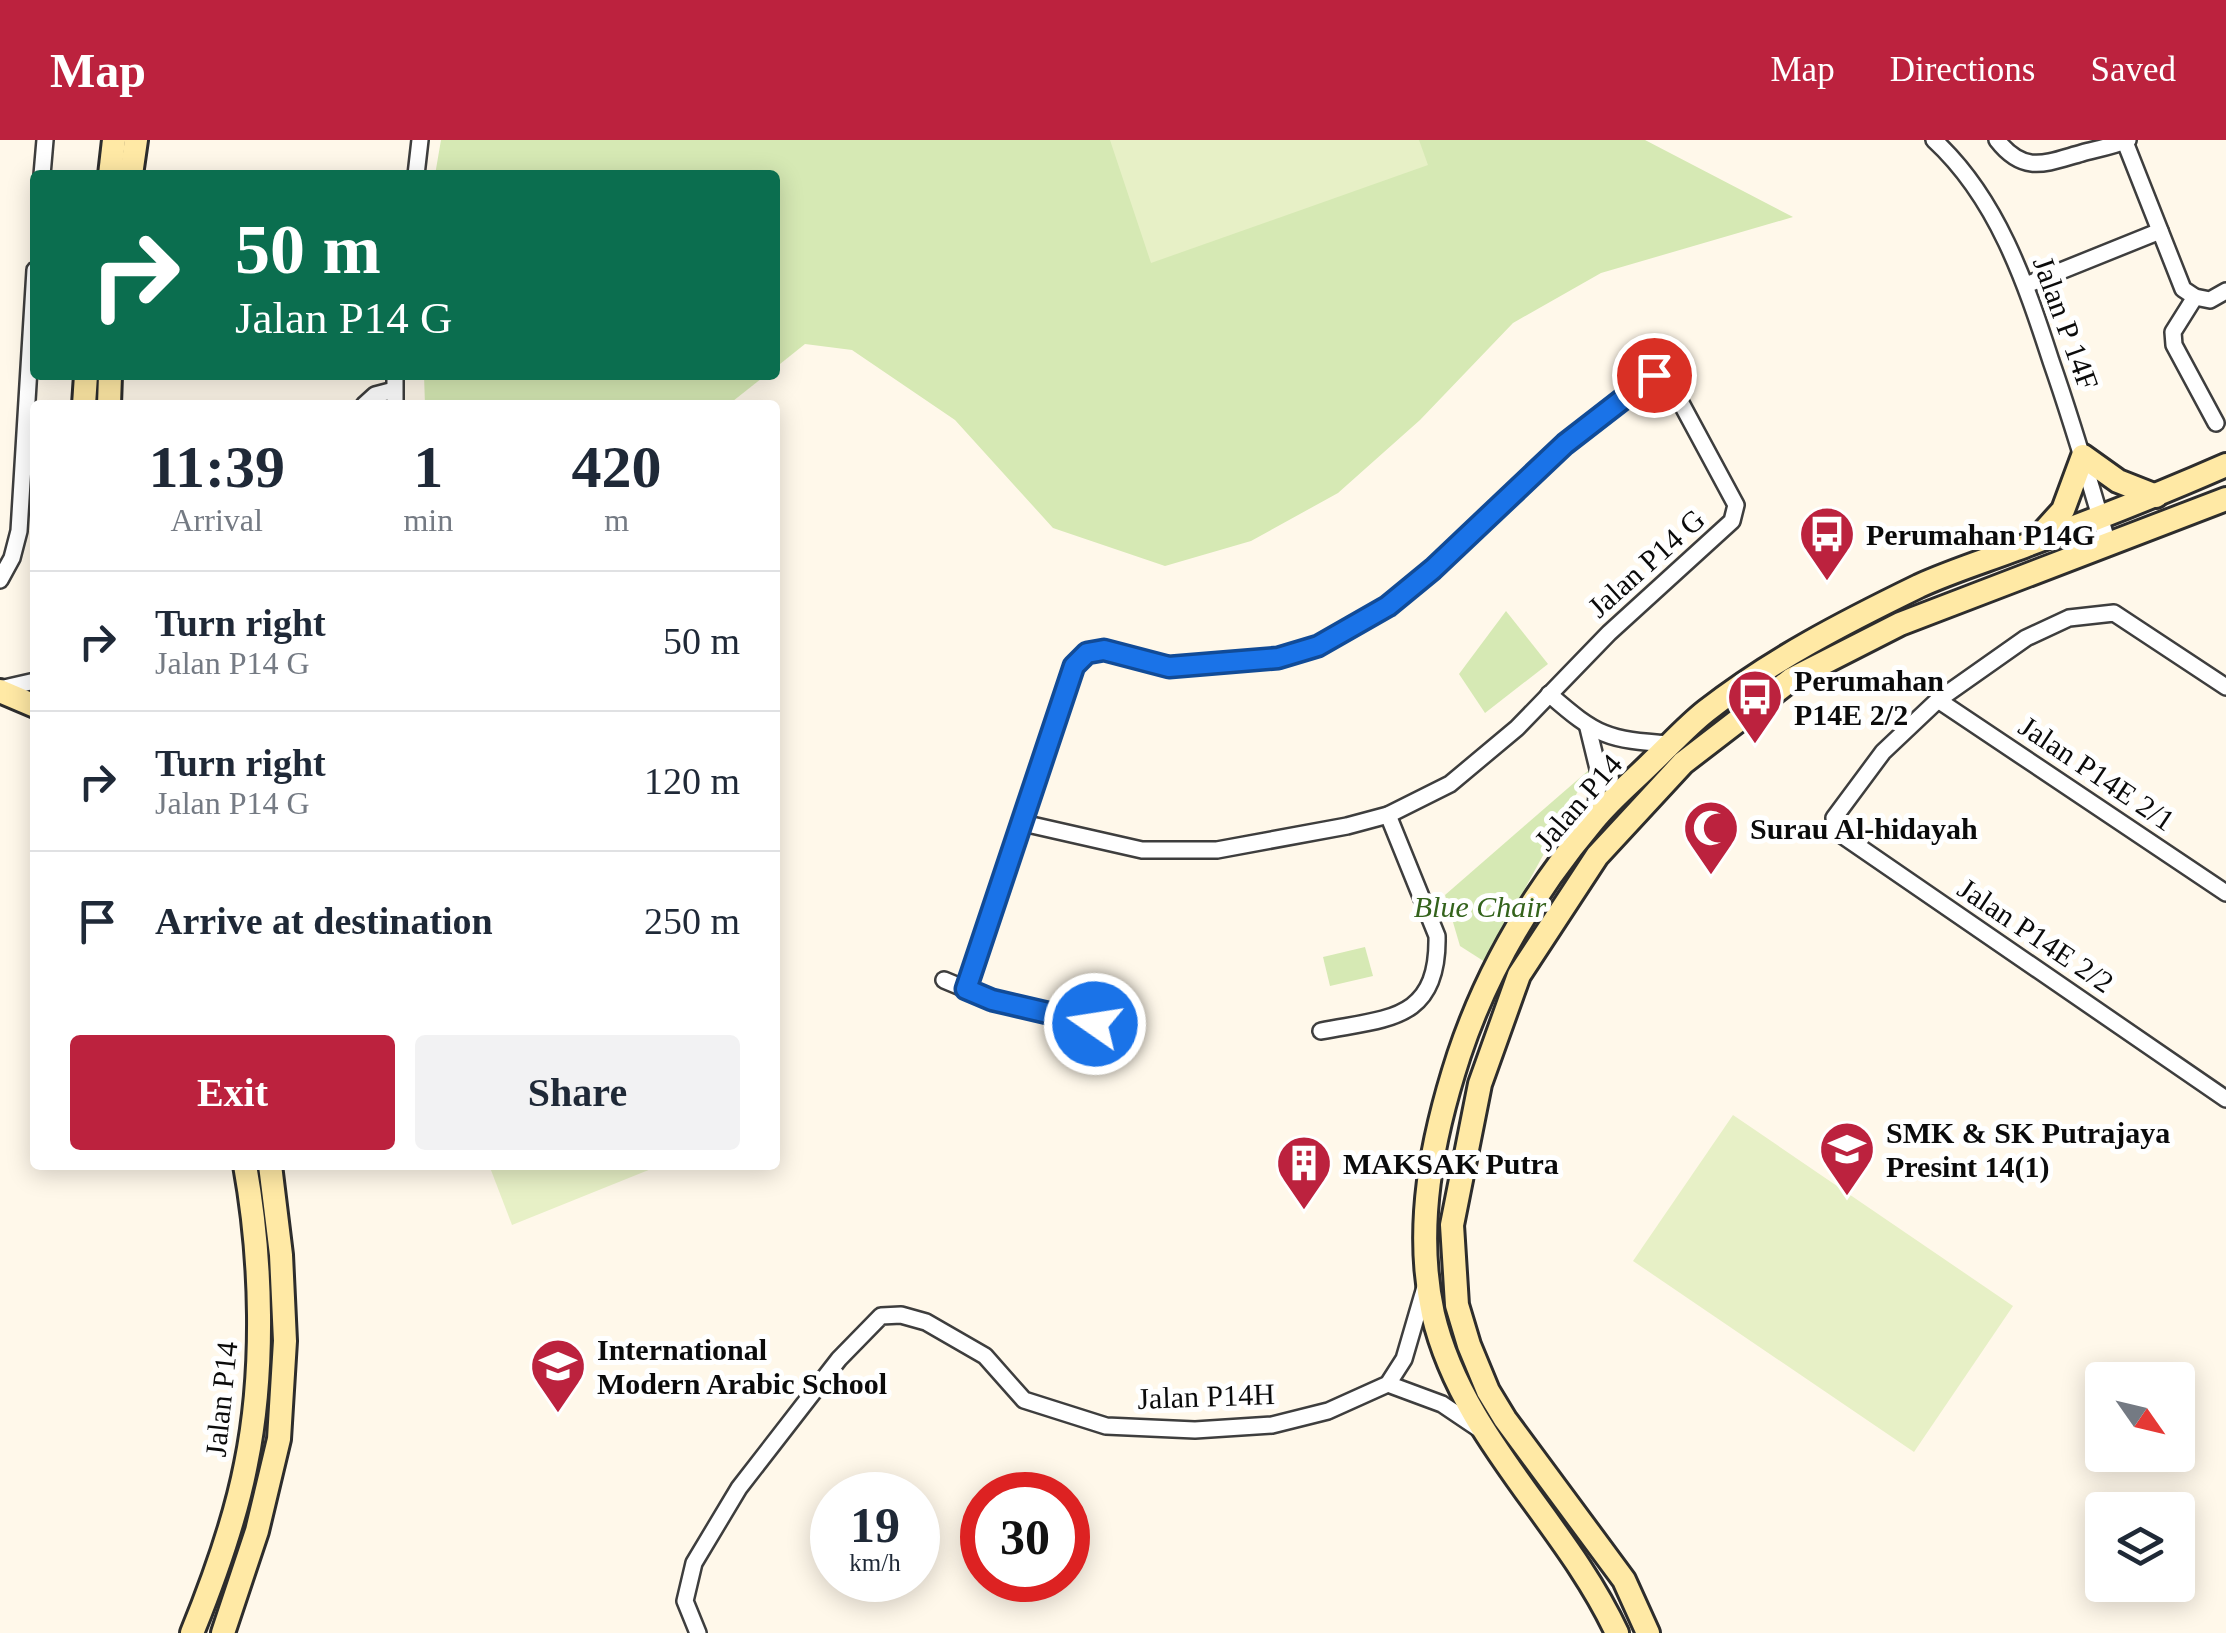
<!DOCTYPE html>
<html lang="en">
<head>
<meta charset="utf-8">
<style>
  :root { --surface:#fff; --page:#f2f2f3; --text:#1f2937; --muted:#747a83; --line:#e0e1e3; --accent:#bc223e }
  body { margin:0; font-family:"Times New Roman",serif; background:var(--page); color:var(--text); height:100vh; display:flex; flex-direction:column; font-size:38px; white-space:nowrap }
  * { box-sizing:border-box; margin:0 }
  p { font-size:32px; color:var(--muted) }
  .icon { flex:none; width:55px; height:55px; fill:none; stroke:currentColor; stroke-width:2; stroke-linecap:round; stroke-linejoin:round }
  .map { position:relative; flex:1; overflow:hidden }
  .sheet { position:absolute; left:30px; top:260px; width:750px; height:770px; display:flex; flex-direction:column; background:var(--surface); border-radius:10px; box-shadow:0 5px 25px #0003 }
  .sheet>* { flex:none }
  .top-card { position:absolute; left:30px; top:30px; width:750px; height:210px; border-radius:10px; box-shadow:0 5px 25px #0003; background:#0b6e4f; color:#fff; overflow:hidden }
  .needle { width:65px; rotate:124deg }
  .buttons { position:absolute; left:2085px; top:1222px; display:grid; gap:20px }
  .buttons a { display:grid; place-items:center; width:110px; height:110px; border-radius:10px; background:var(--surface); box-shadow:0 5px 25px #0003; font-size:50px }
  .speed { position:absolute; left:810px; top:1332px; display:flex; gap:20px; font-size:50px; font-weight:700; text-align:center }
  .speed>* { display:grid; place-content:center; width:130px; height:130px; border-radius:50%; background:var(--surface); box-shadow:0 5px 25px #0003; line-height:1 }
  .speed small { font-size:25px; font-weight:400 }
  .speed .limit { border:15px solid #d22; background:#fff; color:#111 }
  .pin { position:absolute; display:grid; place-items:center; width:85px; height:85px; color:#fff; margin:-42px; border:5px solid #fff; border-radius:50%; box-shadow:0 2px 10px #0007 }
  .me { position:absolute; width:110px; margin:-55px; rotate:283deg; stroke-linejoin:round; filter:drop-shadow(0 0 8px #0008) }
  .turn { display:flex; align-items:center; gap:35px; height:210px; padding:0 40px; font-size:45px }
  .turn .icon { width:130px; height:130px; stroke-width:2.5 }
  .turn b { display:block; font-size:70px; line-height:85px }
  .eta { display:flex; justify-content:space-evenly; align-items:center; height:170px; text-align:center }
  .eta b { font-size:60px; font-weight:700; line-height:70px }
  .cta { display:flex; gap:20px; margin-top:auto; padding:20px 40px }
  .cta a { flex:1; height:115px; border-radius:10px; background:var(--accent); color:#fff; font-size:40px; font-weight:700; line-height:115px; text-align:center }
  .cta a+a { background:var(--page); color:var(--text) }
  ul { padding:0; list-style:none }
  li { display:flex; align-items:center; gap:30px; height:140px; padding:0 40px; border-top:2px solid var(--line) }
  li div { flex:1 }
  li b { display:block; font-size:38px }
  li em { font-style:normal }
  header { display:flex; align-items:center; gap:60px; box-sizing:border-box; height:140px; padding:0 50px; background:var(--accent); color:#fff }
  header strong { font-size:48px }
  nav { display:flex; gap:55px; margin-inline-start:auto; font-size:35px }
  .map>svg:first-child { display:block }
  .green { fill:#d6e9b4 }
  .pitch { fill:#e7f0c6 }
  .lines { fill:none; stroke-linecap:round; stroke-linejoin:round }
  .street-casing { stroke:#3e3e3e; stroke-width:20 }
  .secondary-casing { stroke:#2d2d2d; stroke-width:28 }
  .street { stroke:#fff; stroke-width:15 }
  .secondary { stroke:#ffe9a5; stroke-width:22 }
  .route-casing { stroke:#114b97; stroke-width:25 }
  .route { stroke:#1a73e8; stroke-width:18 }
  .labels { text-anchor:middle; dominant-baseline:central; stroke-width:10; stroke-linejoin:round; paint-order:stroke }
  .street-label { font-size:30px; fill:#0b0b0b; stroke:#fff }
  .poi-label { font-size:30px; font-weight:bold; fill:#0b0b0b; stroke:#fff; text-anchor:start }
  .park-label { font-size:30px; font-style:italic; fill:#34631c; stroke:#fff }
</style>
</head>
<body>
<header>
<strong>Map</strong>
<nav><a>Map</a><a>Directions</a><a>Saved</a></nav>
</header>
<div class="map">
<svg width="2226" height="1493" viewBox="0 0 2226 1493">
  <rect width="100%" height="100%" fill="#fff8ea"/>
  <g class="green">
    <polygon points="441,0 1645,0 1793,77 1601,133 1513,183 1420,280 1338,353 1251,401 1165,426 1053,388 955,280 852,210 805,204 775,228 775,35 435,35"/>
    <polygon points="424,235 766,235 728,265 425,265"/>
    <polygon points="1506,471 1548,524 1485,573 1459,534"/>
    <polygon points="1590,629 1485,822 1460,806 1445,755"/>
    <polygon points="1365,807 1373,836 1330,846 1323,817"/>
  </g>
  <g class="pitch">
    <polygon points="1110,0 1419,0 1428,25 1151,123"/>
    <polygon points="1733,975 2013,1166 1914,1312 1633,1121"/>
    <polygon points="489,1025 661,1025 512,1085"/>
  </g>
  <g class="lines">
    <g class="street-casing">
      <g id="street">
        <path d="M1934,0c63,58 91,141 117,221 21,60 39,121 57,183"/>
        <path d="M1997,0c27,35 49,23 85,13 15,-4 31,-7 46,-13"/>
        <polyline points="2125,2 2183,149 2195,157 2210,160 2226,151"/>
        <polyline points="42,35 45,0"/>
        <polyline points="416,35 420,0"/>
        <polyline points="2026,145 2160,91"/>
        <polyline points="2195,157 2173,192 2174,205 2216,283"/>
        <polyline points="364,265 375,255 394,250"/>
        <polyline points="395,265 395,235"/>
        <polyline points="0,440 12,418 19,391 35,130"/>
        <polyline points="2226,547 2114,473 2069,478 2026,498 1938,560 1883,612 1834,678 1836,691 2226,959"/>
        <polyline points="0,549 35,541"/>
        <path d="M1549,554c48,42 58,46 122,50"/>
        <polyline points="1938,560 2226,753"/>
        <polyline points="1588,588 1599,633 1595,678"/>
        <polyline points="944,840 992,860 1095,884"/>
        <polyline points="966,849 1074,526 1087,513 1104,510 1169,527 1279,518 1317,506 1388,466 1433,429 1565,304 1654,235 1667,237 1736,365 1732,381 1609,493 1517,588 1450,644 1388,675 1347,686 1217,710 1142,710 1023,683"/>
        <path d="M1321,891c65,-13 118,-9 116,-95l-49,-121"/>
        <polyline points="1388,1244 1442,1264 1482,1291"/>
        <polyline points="698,1493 685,1461 694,1423 739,1348 839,1219 881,1176 901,1175 926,1182 985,1216 1024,1260 1106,1286 1195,1290 1272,1285 1328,1271 1388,1244 1404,1219 1425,1147"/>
      </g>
    </g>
    <g class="secondary-casing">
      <g id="secondary">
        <polyline points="110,35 114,0"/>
        <polyline points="131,35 136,0"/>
        <polyline points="84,265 86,235"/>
        <polyline points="109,265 110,235"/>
        <polyline points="2036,400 2063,370 2083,316 2118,341 2156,356"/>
        <polyline points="0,551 35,566"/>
        <path d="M192,1493c22,-54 43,-112 54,-169 19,-93 16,-205 -1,-299"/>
        <polyline points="223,1493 257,1391 279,1299 285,1201 281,1115 270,1025"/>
        <path d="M1617,1493c-52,-112 -155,-195 -184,-319 -19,-87 -1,-176 26,-259 29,-87 76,-165 135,-235 17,-21 39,-39 58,-58 18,-17 35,-36 54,-51 65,-51 139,-89 213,-125 35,-16 72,-27 108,-41 67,-25 133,-51 199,-80"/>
        <polyline points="1648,1493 1624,1440 1505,1279 1488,1251 1469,1205 1457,1165 1452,1085 1480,944 1519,835 1597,716 1683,623 1792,539 1900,484 2226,359"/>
      </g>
    </g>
    <use href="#street" class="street"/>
    <use href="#secondary" class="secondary"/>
  </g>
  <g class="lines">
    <g class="route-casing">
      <polyline id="route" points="1095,884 992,860 966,849 1074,526 1087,513 1104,510 1169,527 1278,518 1318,506 1388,466 1433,429 1565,304 1654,235"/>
    </g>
    <use href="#route" class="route"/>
  </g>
  <defs>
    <g id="bus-pin" transform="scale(2.875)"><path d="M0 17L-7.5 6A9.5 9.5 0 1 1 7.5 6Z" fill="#bc223e" stroke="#fff"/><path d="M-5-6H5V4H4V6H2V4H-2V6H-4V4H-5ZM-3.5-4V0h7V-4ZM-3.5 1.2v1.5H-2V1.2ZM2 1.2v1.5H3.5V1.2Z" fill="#fff"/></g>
    <g id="mosque-pin" transform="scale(2.875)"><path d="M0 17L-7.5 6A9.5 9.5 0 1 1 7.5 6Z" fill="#bc223e" stroke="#fff"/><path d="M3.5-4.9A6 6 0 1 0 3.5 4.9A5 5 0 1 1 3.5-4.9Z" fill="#fff"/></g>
    <g id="school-pin" transform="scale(2.875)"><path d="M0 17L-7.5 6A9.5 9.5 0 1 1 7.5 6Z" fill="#bc223e" stroke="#fff"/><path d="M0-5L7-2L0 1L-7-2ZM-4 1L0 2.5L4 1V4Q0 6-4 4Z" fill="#fff"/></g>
    <g id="building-pin" transform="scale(2.875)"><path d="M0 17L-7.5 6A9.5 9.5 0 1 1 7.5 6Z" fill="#bc223e" stroke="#fff"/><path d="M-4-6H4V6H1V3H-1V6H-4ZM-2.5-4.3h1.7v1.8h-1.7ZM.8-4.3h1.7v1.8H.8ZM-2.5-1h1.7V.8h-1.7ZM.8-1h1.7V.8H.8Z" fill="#fff"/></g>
  </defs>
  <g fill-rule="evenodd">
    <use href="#bus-pin" x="1827" y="394"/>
    <use href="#bus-pin" x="1755" y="557"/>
    <use href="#mosque-pin" x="1711" y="688"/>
    <use href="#school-pin" x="1847" y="1009"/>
    <use href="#building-pin" x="1304" y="1023"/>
    <use href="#school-pin" x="558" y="1226"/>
  </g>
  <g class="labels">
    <g class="street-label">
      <text transform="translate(2066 183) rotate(70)">Jalan P 14F</text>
      <text transform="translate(1646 423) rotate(-42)">Jalan P14 G</text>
      <text transform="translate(2097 633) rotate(34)">Jalan P14E 2/1</text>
      <text transform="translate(1578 662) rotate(-49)">Jalan P14</text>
      <text transform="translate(2036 795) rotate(34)">Jalan P14E 2/2</text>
      <text transform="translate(1206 1256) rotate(-2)">Jalan P14H</text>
      <text transform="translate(221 1259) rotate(-84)">Jalan P14</text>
    </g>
    <g class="poi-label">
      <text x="1866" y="394">Perumahan P14G</text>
      <text x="1794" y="540">Perumahan<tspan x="1794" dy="34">P14E 2/2</tspan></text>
      <text x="1750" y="688">Surau Al-hidayah</text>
      <text x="1886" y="992">SMK &amp; SK Putrajaya<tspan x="1886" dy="34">Presint 14(1)</tspan></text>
      <text x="1343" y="1023">MAKSAK Putra</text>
      <text x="597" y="1209">International<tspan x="597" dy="34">Modern Arabic School</tspan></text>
    </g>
    <g class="park-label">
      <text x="1480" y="766">Blue Chair</text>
    </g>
  </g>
</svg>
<div class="buttons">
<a><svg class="needle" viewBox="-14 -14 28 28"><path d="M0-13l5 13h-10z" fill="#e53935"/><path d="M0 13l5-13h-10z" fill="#747a83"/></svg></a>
<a><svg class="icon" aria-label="layers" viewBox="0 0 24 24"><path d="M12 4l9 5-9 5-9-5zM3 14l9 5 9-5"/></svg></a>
</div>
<div class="speed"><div>19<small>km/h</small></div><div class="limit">30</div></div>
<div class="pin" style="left:1654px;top:235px;background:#d93025"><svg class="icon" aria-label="arrive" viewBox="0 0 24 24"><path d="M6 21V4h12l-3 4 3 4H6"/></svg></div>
<svg class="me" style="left:1095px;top:884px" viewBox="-20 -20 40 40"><circle r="17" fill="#1a73e8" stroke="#fff" stroke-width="3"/><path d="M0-11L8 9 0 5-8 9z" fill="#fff"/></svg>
<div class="top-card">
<div class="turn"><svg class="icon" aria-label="right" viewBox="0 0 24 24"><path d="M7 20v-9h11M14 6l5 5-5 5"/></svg><div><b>50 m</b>Jalan P14 G</div></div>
</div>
<section class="sheet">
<div class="eta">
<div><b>11:39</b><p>Arrival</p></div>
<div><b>1</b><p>min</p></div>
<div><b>420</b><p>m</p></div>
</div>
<ul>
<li><svg class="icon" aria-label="right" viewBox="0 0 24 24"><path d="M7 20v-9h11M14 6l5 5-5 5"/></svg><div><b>Turn right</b><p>Jalan P14 G</p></div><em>50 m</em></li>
<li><svg class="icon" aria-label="right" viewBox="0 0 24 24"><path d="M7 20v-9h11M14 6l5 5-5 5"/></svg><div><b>Turn right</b><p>Jalan P14 G</p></div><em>120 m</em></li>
<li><svg class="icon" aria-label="arrive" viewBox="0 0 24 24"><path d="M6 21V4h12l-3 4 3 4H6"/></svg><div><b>Arrive at destination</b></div><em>250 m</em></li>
</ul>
<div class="cta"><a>Exit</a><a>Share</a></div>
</section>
</div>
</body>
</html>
